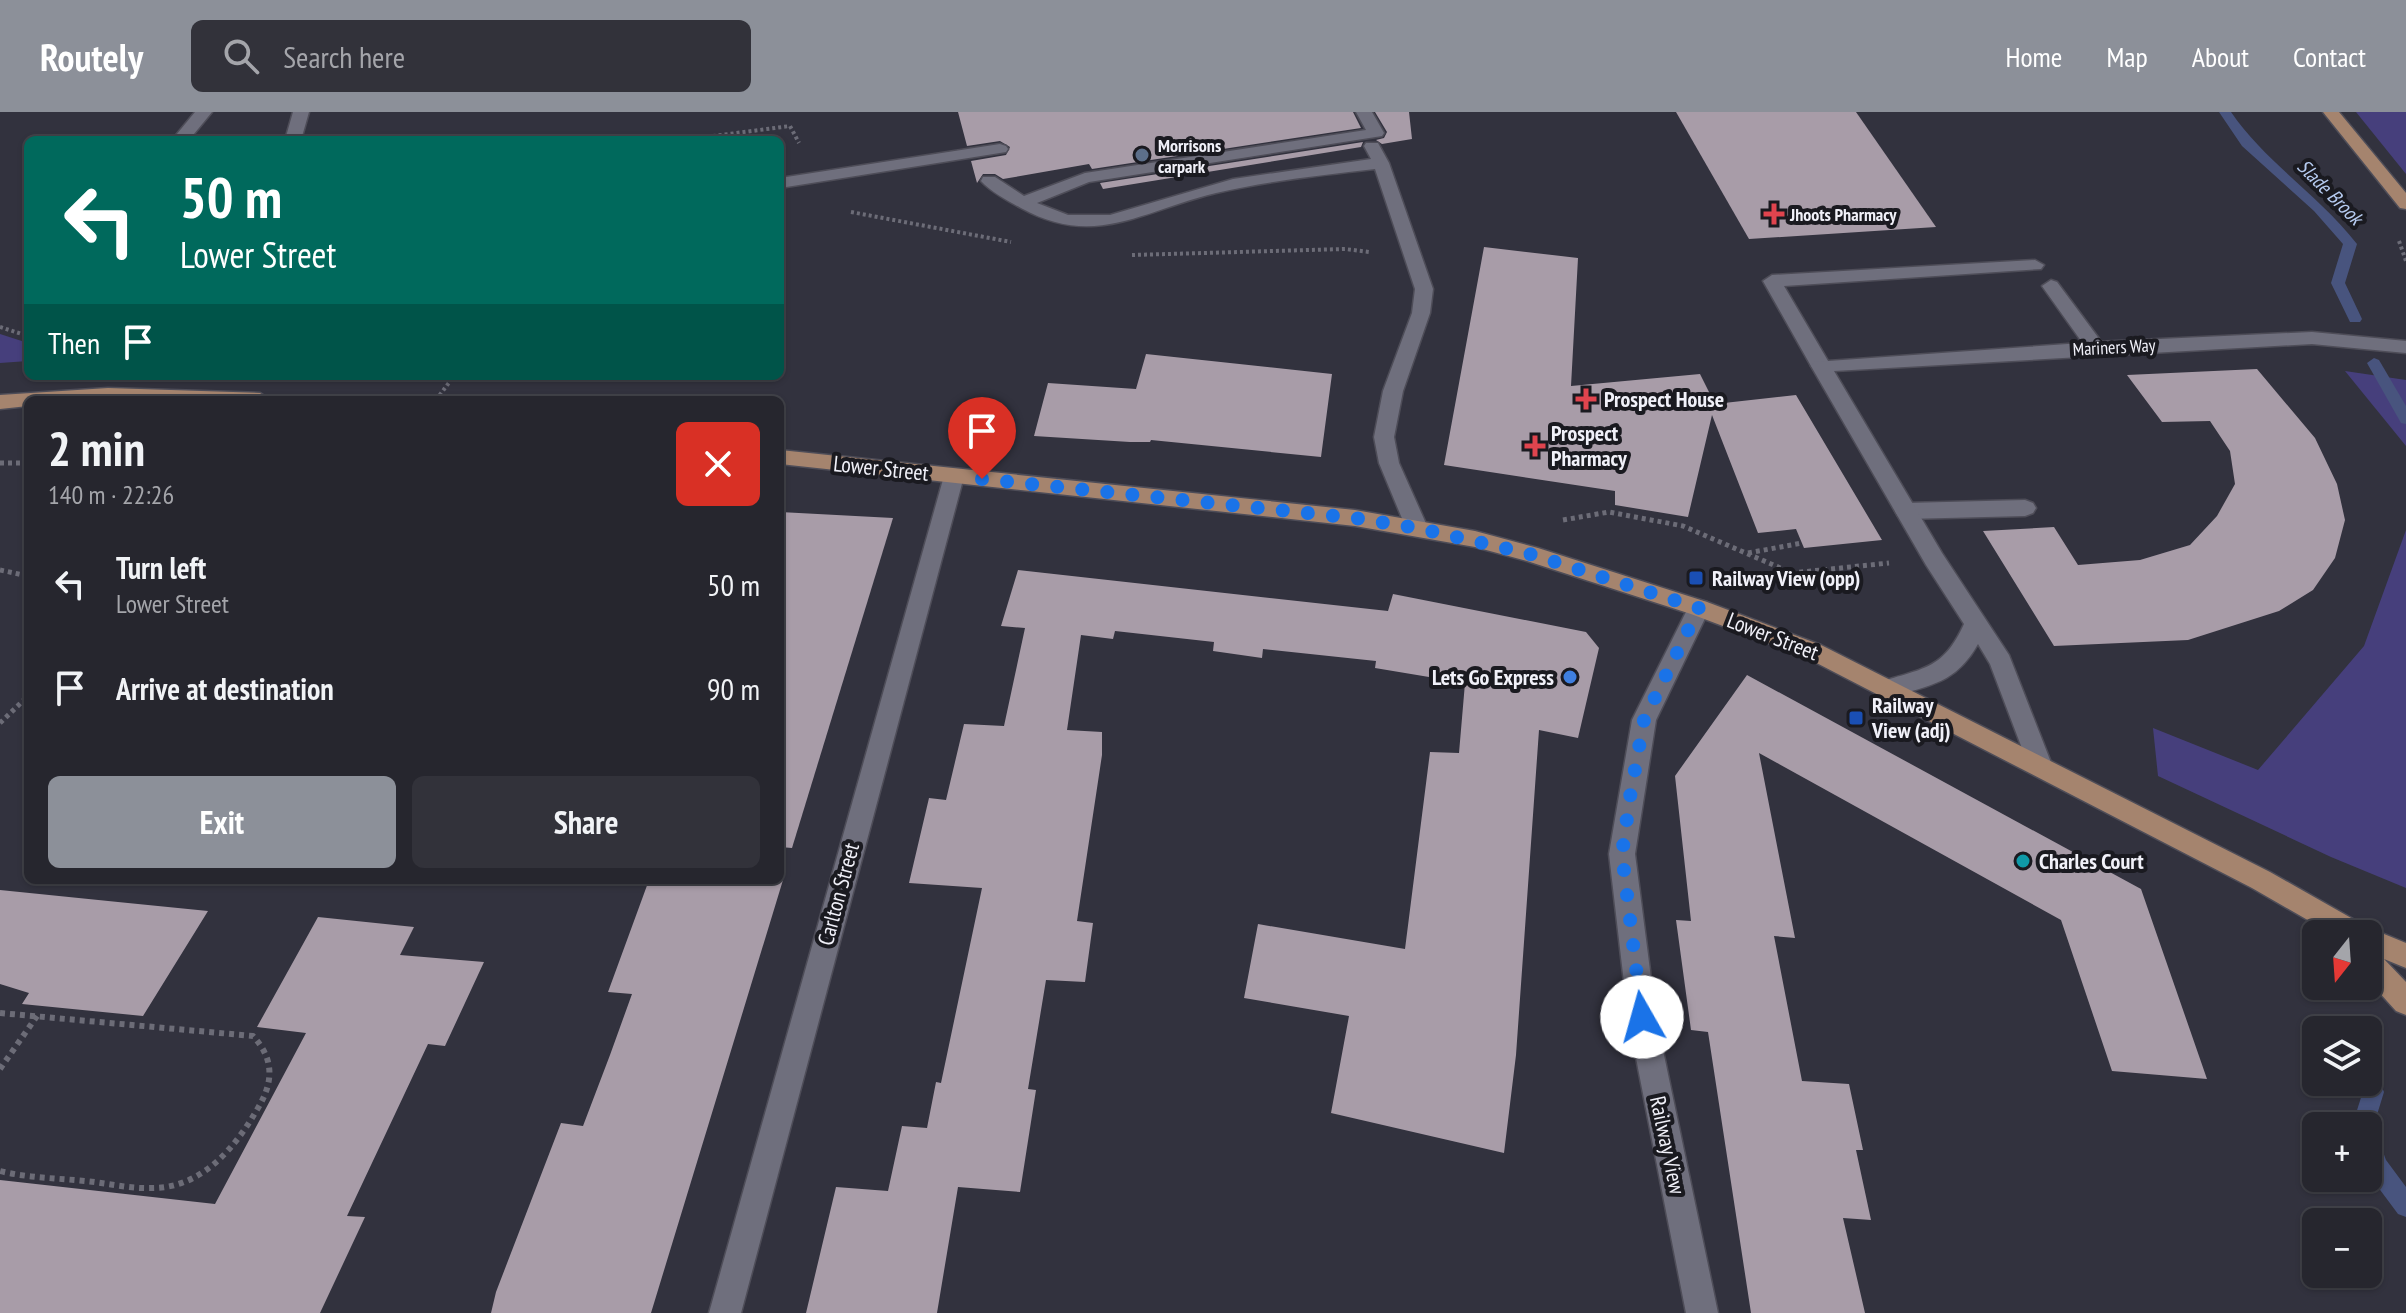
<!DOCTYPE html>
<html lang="en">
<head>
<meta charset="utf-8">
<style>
  :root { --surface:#26262e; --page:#32323a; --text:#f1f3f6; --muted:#a4a5aa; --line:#42434a; --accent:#8c9099 }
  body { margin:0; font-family:"PT Sans Narrow",sans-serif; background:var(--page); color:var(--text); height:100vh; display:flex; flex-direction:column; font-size:30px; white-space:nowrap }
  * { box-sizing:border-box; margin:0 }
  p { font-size:26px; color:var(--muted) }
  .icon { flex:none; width:44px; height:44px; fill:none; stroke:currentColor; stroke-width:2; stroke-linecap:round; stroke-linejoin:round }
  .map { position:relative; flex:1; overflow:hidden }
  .sheet { position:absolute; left:24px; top:284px; width:760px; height:488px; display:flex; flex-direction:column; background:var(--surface); border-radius:12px; box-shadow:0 2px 6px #0004,0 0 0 2px var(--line) }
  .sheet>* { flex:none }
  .guide { position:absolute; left:24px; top:24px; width:760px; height:244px; border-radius:12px; box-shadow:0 2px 6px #0004,0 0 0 2px var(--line); background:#00695c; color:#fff; overflow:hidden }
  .needle { width:52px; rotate:197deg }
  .buttons { position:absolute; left:2302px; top:808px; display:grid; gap:16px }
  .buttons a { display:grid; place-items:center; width:80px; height:80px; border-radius:12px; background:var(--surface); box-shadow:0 2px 6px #0004,0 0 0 2px var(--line); font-size:40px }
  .pin { position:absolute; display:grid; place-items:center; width:68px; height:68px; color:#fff; margin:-82px -34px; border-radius:50% 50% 50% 0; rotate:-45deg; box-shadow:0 0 8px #0007 }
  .pin .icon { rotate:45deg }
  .me { position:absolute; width:88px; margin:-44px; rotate:353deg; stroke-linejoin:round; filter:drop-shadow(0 0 6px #0008) }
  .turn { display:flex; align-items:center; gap:28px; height:168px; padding:0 24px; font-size:36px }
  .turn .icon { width:104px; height:104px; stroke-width:2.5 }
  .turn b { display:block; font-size:56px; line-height:68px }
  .then { display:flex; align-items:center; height:76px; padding:0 24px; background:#0003; gap:16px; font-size:30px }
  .round { display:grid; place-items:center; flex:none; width:84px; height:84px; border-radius:12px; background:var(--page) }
  .head { display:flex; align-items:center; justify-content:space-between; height:136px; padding:0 24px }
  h1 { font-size:48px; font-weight:700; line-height:60px }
  .button { display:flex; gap:16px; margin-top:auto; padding:16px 24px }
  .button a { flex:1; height:92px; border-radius:12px; background:var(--accent); color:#fff; font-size:32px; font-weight:700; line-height:92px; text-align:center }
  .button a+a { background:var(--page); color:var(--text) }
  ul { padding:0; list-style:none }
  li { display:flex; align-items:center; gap:24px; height:104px; padding:0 24px }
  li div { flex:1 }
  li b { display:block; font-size:30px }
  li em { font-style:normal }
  header { display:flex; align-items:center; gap:48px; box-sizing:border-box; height:112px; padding:0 40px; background:var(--accent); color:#fff }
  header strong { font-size:38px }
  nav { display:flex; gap:44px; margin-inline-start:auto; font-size:28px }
  .search { width:560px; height:72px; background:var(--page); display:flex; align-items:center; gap:20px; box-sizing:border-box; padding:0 28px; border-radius:12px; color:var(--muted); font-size:30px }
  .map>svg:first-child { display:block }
  .green { fill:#463f7c }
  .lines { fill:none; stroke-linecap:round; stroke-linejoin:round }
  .stream { fill:#48547e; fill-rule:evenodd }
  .building { fill:#a89ca8 }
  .lane-casing { stroke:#4e4d58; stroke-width:3 }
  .street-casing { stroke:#4e4d58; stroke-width:3 }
  .primary-casing { stroke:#4e4d58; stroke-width:3 }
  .path-far2 { stroke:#6c6c77; stroke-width:4; stroke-dasharray:3 3; stroke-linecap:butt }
  .path-far1 { stroke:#6c6c77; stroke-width:5; stroke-dasharray:4 4; stroke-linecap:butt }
  .path { stroke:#6c6c77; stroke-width:6; stroke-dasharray:5 5; stroke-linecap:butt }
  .lane { fill:#6f6f7d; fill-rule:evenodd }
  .street { fill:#6f6f7d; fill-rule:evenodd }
  .primary { fill:#a5846e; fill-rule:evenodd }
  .route { stroke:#1a73e8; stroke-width:14; stroke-dasharray:0 25.2 }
  .service-dot { fill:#5c6f8a; stroke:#1a1a20; stroke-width:3 }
  .health-dot { fill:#e0444e; stroke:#1a1a20; stroke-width:3 }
  .transit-dot { fill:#1a4fb4; stroke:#1a1a20; stroke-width:3 }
  .shop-dot { fill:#3f7fe0; stroke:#1a1a20; stroke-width:3 }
  .culture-dot { fill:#0f9aa8; stroke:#1a1a20; stroke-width:3 }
  .labels { text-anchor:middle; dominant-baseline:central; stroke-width:8; stroke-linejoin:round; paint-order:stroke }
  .far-poi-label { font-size:18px; font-weight:bold; fill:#f1f1f9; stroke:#1a1a20; text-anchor:start }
  .far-street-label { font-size:18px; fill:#f1f1f9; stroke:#1a1a20 }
  .far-water-label { font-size:20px; font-style:italic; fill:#b6cbf0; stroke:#1a1a20 }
  .poi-label { font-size:22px; font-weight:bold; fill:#f1f1f9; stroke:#1a1a20; text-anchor:start }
  .street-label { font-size:22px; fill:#f1f1f9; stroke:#1a1a20 }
</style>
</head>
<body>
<header>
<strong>Routely</strong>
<div class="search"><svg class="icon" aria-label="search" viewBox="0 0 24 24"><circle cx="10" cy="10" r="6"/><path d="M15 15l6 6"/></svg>Search here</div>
<nav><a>Home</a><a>Map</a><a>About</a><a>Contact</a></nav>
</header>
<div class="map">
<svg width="2406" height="1201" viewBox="0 0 2406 1201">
  <rect width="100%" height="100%" fill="#32323e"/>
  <g class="green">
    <polygon points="2356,0 2406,0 2406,62"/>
    <polygon points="0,222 28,231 28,249 0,251"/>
    <polygon points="2345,259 2406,268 2406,334"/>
    <polygon points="2406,418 2406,776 2331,745 2158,664 2153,616 2258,658 2364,534"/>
  </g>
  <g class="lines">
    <g class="stream">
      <path d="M2219,0h12c35,51 88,83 126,132l-12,39 17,36 -2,3h-10l-19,-39 12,-39 -29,-33 -72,-65z"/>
      <polygon points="2374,246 2379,248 2406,294 2406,312 2401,311 2367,251"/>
      <polygon points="2373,969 2381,973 2384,980 2372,1019 2376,1021 2386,1048 2406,1075 2406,1105 2398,1102 2369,1063 2368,1014 2352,1014 2365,973"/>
    </g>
  </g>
  <g class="building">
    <polygon points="958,0 1353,0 1361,16 1092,57 1089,52 1003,67 995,62 983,62 977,71 971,49 1006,43 1010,35 1000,29 967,34"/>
    <polygon points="1375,0 1409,0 1412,27 1382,32 1376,28 1384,26 1387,20"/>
    <polygon points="1676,0 1856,0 1936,115 1749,127"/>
    <polygon points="1363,30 1361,35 1103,77 1100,71"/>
    <polygon points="1484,135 1578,146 1571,274 1700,262 1715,292 1796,283 1882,428 1804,436 1796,417 1758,421 1712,303 1688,405 1615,393 1615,379 1444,353"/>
    <polygon points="1146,242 1332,262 1321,345 1151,328 1150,330 1130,330 1034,324 1048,271 1136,277"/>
    <polygon points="2257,257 2315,326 2337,372 2345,408 2335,446 2313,478 2279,499 2188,528 2054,534 1983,419 2054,415 2078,453 2140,448 2190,433 2217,404 2235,372 2230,339 2210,309 2162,310 2127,263"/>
    <polygon points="780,400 893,406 792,736 780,735"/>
    <polygon points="1018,458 1388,499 1393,482 1586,520 1599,536 1578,626 1539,618 1516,943 1504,1041 1331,1001 1349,904 1244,886 1258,812 1405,837 1430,640 1459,641 1465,571 1375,556 1376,549 1263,537 1262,546 1213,539 1214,530 1115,519 1113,527 1081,523 1067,618 1102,620 1102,643 1077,809 1093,811 1085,870 1046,868 1028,977 1036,978 1020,1080 958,1075 937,1201 806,1201 836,1075 888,1079 902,1014 927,1016 936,970 941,971 982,776 909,771 929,686 946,688 964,612 1004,614 1025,516 1001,514"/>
    <polygon points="1747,563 2141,777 2207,967 2112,959 2061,808 1759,641 1795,826 1774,824 1802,969 1849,972 1863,1038 1856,1038 1871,1108 1843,1106 1865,1201 1751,1201 1708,920 1691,918 1676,808 1691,809 1675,664"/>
    <polygon points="649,768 783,768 651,1201 491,1201 496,1180 561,1011 583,1014 610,943 632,882 608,880"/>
    <polygon points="0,778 118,790 208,799 143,904 22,892 29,881 0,872"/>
    <polygon points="318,805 414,815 400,843 484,850 445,934 428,932 347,1104 365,1105 320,1201 0,1201 0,1068 215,1092 306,921 257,915"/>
  </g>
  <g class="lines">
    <g class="lane-casing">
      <g id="lane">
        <polygon points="195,0 212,0 189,28 172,28"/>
        <polygon points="293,0 309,0 301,28 285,28"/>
        <path d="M1356,0h16l12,21 -2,3 -293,46 -52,21 31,12h42l123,-36 138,-20 -7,-13 2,-3h12l11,20 44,126 -3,24 -27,78 -9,46 5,26 29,65 -3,5h-16l-3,-5 -27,-65 -5,-26 9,-46 29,-78 3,-24 -40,-120c-53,6 -107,12 -159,24 -72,17 -121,56 -195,15 -13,-7 -30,-16 -40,-27l2,-4h12l29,19 61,-23 281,-43z"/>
        <polygon points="1000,32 1006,34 1008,37 1006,40 780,76 780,66"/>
        <polygon points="2035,148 2044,153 2041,157 1784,174 1831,254 1821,260 1811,254 1763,169 1772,163"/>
        <polygon points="2051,168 2057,170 2103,232 2106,236 2103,240 2089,240 2042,174"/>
        <polygon points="2025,388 2033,391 2036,396 2033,401 2025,404 1906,407 1898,404 1895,399 1898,394 1906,391"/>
      </g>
    </g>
    <g class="street-casing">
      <g id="street">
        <path d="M2312,220l94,9v12l-94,-9 -478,27 108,182 67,102 43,110 -3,7 -9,3 -9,-3 -41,-108 -12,-20c-22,39 -47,41 -87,53l-8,-2 -4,-7 4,-7c42,-13 61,-13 81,-57l-38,-59 -115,-199 3,-4 282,-20z"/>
        <polygon points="954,357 961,359 964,364 741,1201 709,1201 944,364 947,359"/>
        <polygon points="1699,488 1707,490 1710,496 1656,608 1635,742 1656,905 1718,1201 1686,1201 1628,905 1609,742 1632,608 1691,490"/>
      </g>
    </g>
    <g class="primary-casing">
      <g id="primary">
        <polygon points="2323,0 2339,0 2406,81 2406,97 2400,96"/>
        <polygon points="108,276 260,281 270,288 28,288 28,294 0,297 0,283"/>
        <polygon points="780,338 1355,398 1475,419 1538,436 1707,490 1821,533 2270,760 2367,815 2406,831 2406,856 2384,847 2406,870 2406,903 2396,899 2368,868 2368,822 2332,822 2252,776 1805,545 1691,502 1527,449 1475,435 1355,414 780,352"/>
      </g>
    </g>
    <g class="path-far2">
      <polyline points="683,28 790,14 799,31"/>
      <polyline points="851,100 1011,130"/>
      <polyline points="2399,129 2406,149"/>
      <polyline points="1132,143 1345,137 1369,140"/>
      <polyline points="0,215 28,224"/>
      <polyline points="436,288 454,264"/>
    </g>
    <g class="path-far1">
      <polyline points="0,351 28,351"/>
      <polyline points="1563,408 1609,400 1683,414 1792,461 1889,451"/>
      <polyline points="1748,441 1802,431"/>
      <polyline points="0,458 28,464"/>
      <polyline points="0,611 28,584"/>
    </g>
    <g class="path">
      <path d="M0,901l253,23c21,23 21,45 5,72 -23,40 -56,80 -106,80 -23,1 -45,-5 -67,-7 -29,-3 -57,-3 -85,-10"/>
      <polyline points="0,957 37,904"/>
    </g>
    <use href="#lane" class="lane"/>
    <use href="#street" class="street"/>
    <use href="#primary" class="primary"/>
  </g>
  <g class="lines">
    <polyline class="route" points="982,367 1355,406 1417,416 1530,442 1699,496 1644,608 1630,685 1622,742 1642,905"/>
  </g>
  <circle class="service-dot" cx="1142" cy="43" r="8"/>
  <g class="health-dot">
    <path d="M1770 90h8v8h8v8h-8v8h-8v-8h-8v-8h8z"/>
    <path d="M1582 275h8v8h8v8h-8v8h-8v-8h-8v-8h8z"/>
    <path d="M1531 322h8v8h8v8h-8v8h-8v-8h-8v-8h8z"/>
  </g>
  <g class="transit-dot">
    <rect x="1688" y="458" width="16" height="16" rx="4"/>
    <rect x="1848" y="598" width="16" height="16" rx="4"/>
  </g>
  <circle class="shop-dot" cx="1570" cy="565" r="8"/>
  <circle class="culture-dot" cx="2023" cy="749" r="8"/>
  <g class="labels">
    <g class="far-poi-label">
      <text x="1158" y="33">Morrisons<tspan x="1158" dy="21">carpark</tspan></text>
      <text x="1790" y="102">Jhoots Pharmacy</text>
    </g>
    <g class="far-street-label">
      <text transform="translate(2114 235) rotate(-3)">Mariners Way</text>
    </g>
    <g class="far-water-label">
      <text transform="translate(2330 80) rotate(45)">Slade Brook</text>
    </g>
    <g class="poi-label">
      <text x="1604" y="287">Prospect House</text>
      <text x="1551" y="321">Prospect<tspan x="1551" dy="25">Pharmacy</tspan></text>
      <text x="1712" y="466">Railway View (opp)</text>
      <text x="1554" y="565" text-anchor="end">Lets Go Express</text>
      <text x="1872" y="593">Railway<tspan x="1872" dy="25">View (adj)</tspan></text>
      <text x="2039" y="749">Charles Court</text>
    </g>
    <g class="street-label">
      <text transform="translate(881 356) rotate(6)">Lower Street</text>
      <text transform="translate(1773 524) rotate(21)">Lower Street</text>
      <text transform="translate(838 782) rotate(-75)">Carlton Street</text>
      <text transform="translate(1668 1033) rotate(78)">Railway View</text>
    </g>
  </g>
</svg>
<div class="buttons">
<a><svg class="needle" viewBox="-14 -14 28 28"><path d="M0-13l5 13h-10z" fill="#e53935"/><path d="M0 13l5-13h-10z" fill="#a4a5aa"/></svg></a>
<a><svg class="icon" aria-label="layers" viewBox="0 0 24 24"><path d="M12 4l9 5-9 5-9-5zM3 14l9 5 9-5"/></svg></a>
<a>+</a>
<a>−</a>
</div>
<div class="pin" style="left:982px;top:367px;background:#d93025"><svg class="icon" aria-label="arrive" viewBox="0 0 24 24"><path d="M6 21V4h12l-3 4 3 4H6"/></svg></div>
<svg class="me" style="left:1642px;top:905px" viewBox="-20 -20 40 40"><circle r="19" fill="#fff"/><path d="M0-13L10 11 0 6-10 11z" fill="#1a73e8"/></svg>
<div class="guide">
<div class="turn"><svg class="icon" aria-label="left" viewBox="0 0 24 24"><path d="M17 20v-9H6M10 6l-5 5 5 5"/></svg><div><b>50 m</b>Lower Street</div></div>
<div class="then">Then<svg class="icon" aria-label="arrive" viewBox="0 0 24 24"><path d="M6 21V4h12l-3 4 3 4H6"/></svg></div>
</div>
<section class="sheet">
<div class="head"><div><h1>2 min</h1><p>140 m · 22:26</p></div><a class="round" style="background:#d93025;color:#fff"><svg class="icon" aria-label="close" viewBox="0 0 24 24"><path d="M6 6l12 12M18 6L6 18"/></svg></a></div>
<ul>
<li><svg class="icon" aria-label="left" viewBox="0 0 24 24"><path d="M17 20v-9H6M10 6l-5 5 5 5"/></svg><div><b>Turn left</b><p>Lower Street</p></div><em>50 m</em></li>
<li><svg class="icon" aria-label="arrive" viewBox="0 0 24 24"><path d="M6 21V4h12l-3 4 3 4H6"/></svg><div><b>Arrive at destination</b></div><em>90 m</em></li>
</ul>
<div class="button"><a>Exit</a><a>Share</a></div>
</section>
</div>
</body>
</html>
